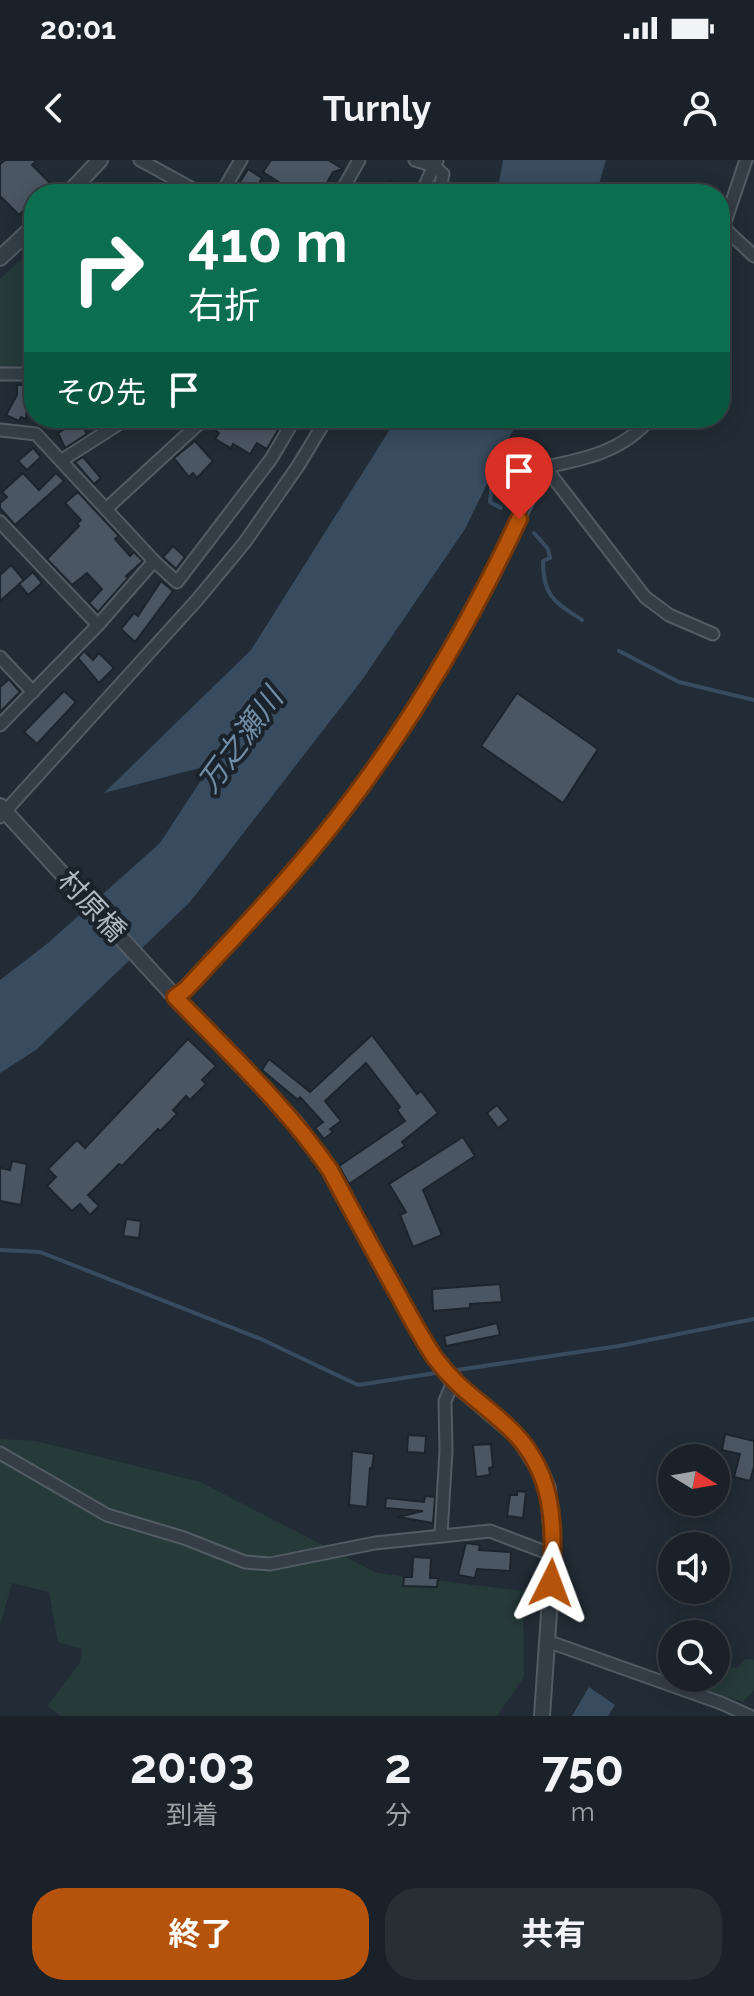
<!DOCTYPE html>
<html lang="ja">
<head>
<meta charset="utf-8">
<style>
  :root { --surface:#1a2128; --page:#272e34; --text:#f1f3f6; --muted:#9fa3a8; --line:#383e45; --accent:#b45309 }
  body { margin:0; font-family:Raleway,"Noto Sans JP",sans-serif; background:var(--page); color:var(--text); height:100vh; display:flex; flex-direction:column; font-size:30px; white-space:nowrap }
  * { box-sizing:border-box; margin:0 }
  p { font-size:26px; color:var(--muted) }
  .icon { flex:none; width:44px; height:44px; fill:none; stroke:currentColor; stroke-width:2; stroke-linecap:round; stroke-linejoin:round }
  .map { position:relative; height:1556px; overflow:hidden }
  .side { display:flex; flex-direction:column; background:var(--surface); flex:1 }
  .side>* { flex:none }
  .hud { position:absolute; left:24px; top:24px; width:706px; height:244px; border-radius:32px; box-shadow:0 4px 20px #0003,0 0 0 2px var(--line); background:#0b6e4f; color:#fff; overflow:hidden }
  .needle { width:52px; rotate:101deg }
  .fabs { position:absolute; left:658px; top:1284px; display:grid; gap:16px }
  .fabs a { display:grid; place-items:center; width:72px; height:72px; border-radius:50%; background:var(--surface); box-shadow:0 4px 20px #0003,0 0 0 2px var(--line); font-size:40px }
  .pin { position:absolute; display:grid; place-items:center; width:68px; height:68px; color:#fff; margin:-82px -34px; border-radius:50% 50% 50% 0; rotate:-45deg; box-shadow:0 0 8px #0007 }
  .pin .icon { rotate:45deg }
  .me { position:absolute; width:88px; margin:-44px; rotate:3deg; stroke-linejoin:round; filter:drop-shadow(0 0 6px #0008) }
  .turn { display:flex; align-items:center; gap:28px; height:168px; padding:0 32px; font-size:36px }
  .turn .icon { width:104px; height:104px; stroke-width:2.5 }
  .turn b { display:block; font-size:56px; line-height:68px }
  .then { display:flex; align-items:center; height:76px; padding:0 32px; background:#0003; gap:16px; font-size:30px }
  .eta { display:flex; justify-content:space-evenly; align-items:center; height:136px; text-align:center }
  .eta b { font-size:48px; font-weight:700; line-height:56px }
  .primary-button { display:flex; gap:16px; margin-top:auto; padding:16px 32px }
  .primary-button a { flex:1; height:92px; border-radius:32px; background:var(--accent); color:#fff; font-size:32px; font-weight:700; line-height:92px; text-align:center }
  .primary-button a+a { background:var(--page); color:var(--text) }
  .status { display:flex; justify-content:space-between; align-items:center; height:56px; padding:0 40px; background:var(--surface); direction:ltr }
  .status svg { height:22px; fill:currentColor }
  header { display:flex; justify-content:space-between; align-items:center; height:104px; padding:0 32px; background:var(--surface); font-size:36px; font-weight:700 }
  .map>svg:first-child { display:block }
  .green { fill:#263a39 }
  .water { fill:#384b5f }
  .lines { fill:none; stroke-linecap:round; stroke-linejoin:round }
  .stream { stroke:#384b5f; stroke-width:4 }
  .building { fill:#4a5662; stroke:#1c252d; stroke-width:2 }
  .minor-casing { stroke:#525c64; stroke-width:15 }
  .tertiary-casing { stroke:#525c64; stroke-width:18 }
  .minor { stroke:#353e47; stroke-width:11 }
  .tertiary { stroke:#353e47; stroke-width:14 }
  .route-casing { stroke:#753606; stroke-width:20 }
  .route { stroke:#b45309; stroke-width:14 }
  .labels { text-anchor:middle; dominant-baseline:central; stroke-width:8; stroke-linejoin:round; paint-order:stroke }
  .street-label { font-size:28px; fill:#afb9c3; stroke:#1a232b }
  .water-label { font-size:30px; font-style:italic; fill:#718ca5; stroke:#1a232b }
</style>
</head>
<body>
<div class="status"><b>20:01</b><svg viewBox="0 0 49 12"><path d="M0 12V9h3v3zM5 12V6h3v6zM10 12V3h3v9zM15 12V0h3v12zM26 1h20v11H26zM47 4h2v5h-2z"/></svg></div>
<header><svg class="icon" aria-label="back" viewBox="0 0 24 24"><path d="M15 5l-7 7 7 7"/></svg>Turnly<svg class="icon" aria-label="person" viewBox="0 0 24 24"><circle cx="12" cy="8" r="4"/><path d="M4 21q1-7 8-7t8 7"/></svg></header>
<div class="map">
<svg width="754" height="1556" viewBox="0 0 754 1556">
  <rect width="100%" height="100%" fill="#222c36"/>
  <g class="green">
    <polygon points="34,88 34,207 0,208 0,119"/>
    <polygon points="0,1279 36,1281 200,1322 377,1413 523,1431 524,1517 497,1556 61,1556 47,1546 80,1503 82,1489 58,1482 49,1432 12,1423 0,1465"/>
    <polygon points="745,1499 754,1500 754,1530 743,1542 707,1531 711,1518 716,1518 716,1506 737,1508"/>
  </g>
  <g class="water">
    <polygon points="503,0 606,0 596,34 497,34"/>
    <polygon points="397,258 519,258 465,369 362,520 190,742 36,890 0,913 0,820 48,783 160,683 211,605 104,633 251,490"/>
    <polygon points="589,1527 615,1545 608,1556 572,1556"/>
  </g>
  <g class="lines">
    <g class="stream">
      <polyline points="493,308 490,342 501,348"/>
      <path d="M534,373l14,16 2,9 -7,3c0,36 12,41 39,59"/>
      <polyline points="619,491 679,522 754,540"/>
      <polyline points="0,1090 40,1092 261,1179 358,1225 442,1212"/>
      <polyline points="450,1211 619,1186 754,1159"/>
    </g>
  </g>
  <g class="building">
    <polygon points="5,0 37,0 32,5 51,24 41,34 34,34 34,40 19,55 0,36 0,4"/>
    <polygon points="271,0 328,0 343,9 333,12 325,26 327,28 324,34 285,34 288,28 263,12"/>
    <polygon points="248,9 262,18 253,34 241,34 235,30"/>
    <polygon points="389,20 413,34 381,34"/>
    <polygon points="17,225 29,225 26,259 21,257 19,261 6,255 17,235"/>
    <polygon points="228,258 233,258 250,269 256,258 266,264 268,258 285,258 267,289 257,283 250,294 233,284 231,288 215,279 219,273 215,270 221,259 226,262"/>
    <polygon points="79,260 87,274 65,288 58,273"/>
    <polygon points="195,281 213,301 197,318 193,313 189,317 174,298"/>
    <polygon points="33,288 41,297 27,310 18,301"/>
    <polygon points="83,297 101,318 94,324 75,302"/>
    <polygon points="23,313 39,330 56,313 64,321 15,365 0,348 0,343 7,337 2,332"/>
    <polygon points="78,332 119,376 115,379 130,396 134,392 143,401 126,416 128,418 98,452 89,443 102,429 87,413 72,425 47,399 79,366 77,364 81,360 65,343"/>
    <polygon points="173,386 185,397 176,409 163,397"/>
    <polygon points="11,405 24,420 0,441 0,415"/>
    <polygon points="33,412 42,423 28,435 19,424"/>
    <polygon points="161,421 173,431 135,482 121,469 134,453 138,456"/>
    <polygon points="84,491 93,500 99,493 114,508 99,523 78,498"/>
    <polygon points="9,519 20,532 0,552 0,527"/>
    <polygon points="64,531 76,542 37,584 24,572"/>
    <polygon points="517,533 598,589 563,643 481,586"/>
    <polygon points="372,875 417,934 421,931 438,953 402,982 405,986 349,1024 339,1006 405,961 397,950 400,947 366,903 325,941 341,961 330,969 333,972 324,979 315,968 323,962 300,937 298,940 262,910 269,899 310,932"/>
    <polygon points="188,879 216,906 202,920 206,924 190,940 186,936 173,950 177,954 160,971 158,969 122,1006 119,1004 88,1035 99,1046 90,1055 80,1044 72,1051 47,1026 56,1017 48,1009 77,980 85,988"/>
    <polygon points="497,945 509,960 498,968 487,953"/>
    <polygon points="463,977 475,996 423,1030 442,1075 413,1087 400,1055 406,1052 389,1024"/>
    <polygon points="12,1001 27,1004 21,1045 0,1041 0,1008 10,1010"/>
    <polygon points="126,1059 141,1061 139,1078 123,1076"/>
    <polygon points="500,1124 502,1142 470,1144 470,1148 433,1151 432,1129"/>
    <polygon points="497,1163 500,1175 446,1186 444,1176"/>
    <polygon points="725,1274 754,1281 754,1307 750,1321 734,1317 740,1294 722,1290"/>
    <polygon points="408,1275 426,1276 425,1293 407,1292"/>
    <polygon points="491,1284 493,1307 489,1308 490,1315 476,1317 473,1285"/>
    <polygon points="352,1291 374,1294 372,1308 370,1308 367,1347 349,1345"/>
    <polygon points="517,1331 526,1332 523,1358 507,1356 510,1335 517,1335"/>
    <polygon points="425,1336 435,1337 433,1363 398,1357 423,1351 385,1348 386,1338 424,1342"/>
    <polygon points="466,1383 480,1385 479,1390 511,1392 510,1411 477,1409 475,1418 458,1415"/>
    <polygon points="413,1397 431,1398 430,1418 438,1418 437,1427 403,1426 404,1417 412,1417"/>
  </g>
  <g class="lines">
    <g class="minor-casing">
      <g id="minor">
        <polyline points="140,0 202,34"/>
        <polyline points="415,0 434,6 421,34"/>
        <polyline points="437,1 434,6 443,14 439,34"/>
        <polyline points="221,34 241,0"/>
        <polyline points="340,34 359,0"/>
        <polyline points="723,67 754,96"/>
        <polyline points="720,77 746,0"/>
        <polyline points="0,214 34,214"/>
        <polyline points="0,270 36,274 154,401 177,422 271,299 295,258"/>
        <polyline points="62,300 128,258"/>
        <polyline points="545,307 645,437 669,455 713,474"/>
        <path d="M545,307c41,-8 78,-16 106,-49"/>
        <polyline points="106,349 205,258"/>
        <polyline points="0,362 98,465"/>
        <polyline points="0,497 33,532"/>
        <polyline points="0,565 98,465 154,401"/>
        <polyline points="0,657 197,440 245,382 298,306 327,258"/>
        <polyline points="175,837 186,829 264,745 337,659 407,559 455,485 545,307"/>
        <polyline points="0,1293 107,1355 184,1378 245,1402 270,1404 375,1383 490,1371 553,1395"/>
        <polyline points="441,1374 446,1291 445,1241 453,1222"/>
        <polyline points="547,1481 721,1543 750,1556"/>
      </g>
    </g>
    <g class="tertiary-casing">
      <g id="tertiary">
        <polyline points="68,34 100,0"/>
        <polyline points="0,98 34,66"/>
        <polyline points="0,646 175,837 295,962 330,1010 427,1186 453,1222 518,1277 542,1314 548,1328 553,1395 542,1556"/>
      </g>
    </g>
    <use href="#minor" class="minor"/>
    <use href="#tertiary" class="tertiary"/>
  </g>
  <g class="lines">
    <g class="route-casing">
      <path id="route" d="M519,359c-50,106 -110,208 -183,301 -46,59 -99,114 -150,169l-11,8c54,56 111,109 155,173 21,40 43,79 65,119 13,23 25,47 40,69 23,31 44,42 71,67 49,44 49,98 45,158"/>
    </g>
    <use href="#route" class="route"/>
  </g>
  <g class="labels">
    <g class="street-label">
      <text transform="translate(92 746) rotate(47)">村原橋</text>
    </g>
    <g class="water-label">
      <text transform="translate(240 580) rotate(-54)">万之瀬川</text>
    </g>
  </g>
</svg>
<div class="fabs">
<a><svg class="needle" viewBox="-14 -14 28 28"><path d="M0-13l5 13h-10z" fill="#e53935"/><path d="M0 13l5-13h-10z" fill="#9fa3a8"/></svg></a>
<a><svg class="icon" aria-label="sound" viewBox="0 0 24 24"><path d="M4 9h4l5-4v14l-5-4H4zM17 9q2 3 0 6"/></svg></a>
<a><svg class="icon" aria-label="search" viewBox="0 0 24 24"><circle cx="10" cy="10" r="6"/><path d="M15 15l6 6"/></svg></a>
</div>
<div class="pin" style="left:519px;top:359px;background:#d93025"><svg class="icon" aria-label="arrive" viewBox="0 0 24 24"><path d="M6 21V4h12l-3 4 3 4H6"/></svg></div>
<svg class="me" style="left:551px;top:1423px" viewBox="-20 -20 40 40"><path d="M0-17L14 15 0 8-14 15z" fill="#b45309" stroke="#fff" stroke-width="4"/></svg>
<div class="hud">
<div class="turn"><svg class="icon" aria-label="right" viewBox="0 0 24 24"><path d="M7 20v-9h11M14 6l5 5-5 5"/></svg><div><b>410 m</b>右折</div></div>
<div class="then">その先<svg class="icon" aria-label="arrive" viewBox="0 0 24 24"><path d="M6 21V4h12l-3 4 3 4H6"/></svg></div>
</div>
</div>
<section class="side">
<div class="eta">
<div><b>20:03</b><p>到着</p></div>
<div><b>2</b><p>分</p></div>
<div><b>750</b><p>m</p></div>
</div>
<div class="primary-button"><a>終了</a><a>共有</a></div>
</section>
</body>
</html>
